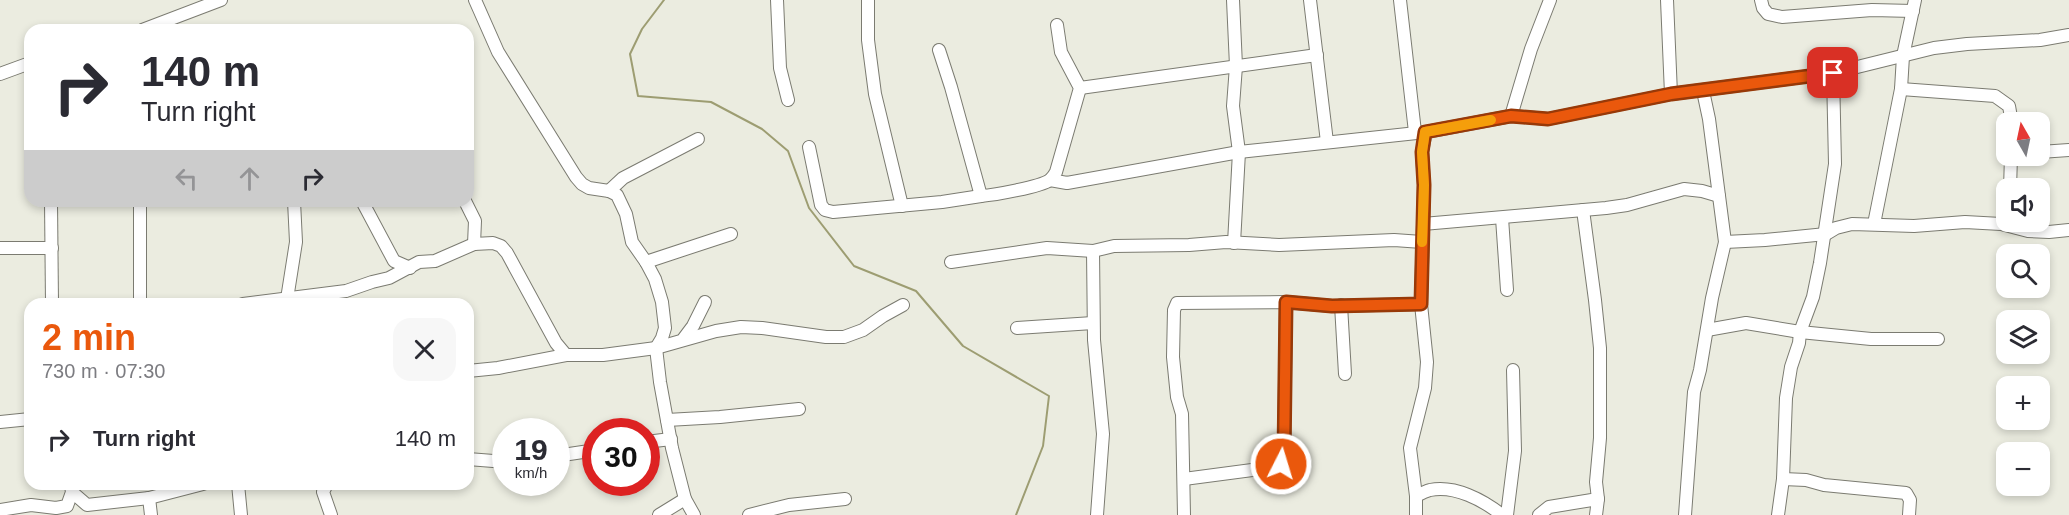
<!DOCTYPE html>
<html lang="en">
<head>
<meta charset="utf-8">
<style>
  :root { --surface:#fff; --page:#f7f7f7; --text:#2b2b33; --muted:#7c7c81; --accent:#ea580c }
  body { margin:0; font-family:Arial,sans-serif; background:var(--page); color:var(--text); height:100vh; display:flex; flex-direction:column; font-size:22px; white-space:nowrap }
  * { box-sizing:border-box; margin:0 }
  p { font-size:20px; color:var(--muted) }
  .icon { flex:none; width:33px; height:33px; fill:none; stroke:currentColor; stroke-width:2; stroke-linecap:round; stroke-linejoin:round }
  .map { position:relative; flex:1; overflow:hidden }
  .drawer { position:absolute; left:24px; top:298px; width:450px; height:192px; display:flex; flex-direction:column; background:var(--surface); border-radius:18px; box-shadow:0 3px 9px #0003 }
  .drawer>* { flex:none }
  .top-card { position:absolute; left:24px; top:24px; width:450px; height:183px; border-radius:18px; box-shadow:0 3px 9px #0003; background:#fff; color:var(--text); overflow:hidden }
  .needle { width:39px; rotate:351deg }
  .controls { position:absolute; left:1996px; top:112px; display:grid; gap:12px }
  .controls a { display:grid; place-items:center; width:54px; height:54px; border-radius:12px; background:var(--surface); box-shadow:0 3px 9px #0003; font-size:30px }
  .speed { position:absolute; left:492px; top:418px; display:flex; gap:12px; font-size:30px; font-weight:700; text-align:center }
  .speed>* { display:grid; place-content:center; width:78px; height:78px; border-radius:50%; background:var(--surface); box-shadow:0 3px 9px #0003; line-height:1 }
  .speed small { font-size:15px; font-weight:400 }
  .speed .limit { border:9px solid #d22; background:#fff; color:#111 }
  .pin { position:absolute; display:grid; place-items:center; width:51px; height:51px; color:#fff; margin:-26px; border-radius:12px; box-shadow:0 3px 9px #0006 }
  .me { position:absolute; width:66px; margin:-33px; rotate:5deg; stroke-linejoin:round; filter:drop-shadow(0 0 4px #0008) }
  .turn { display:flex; align-items:center; gap:21px; height:126px; padding:0 18px; font-size:27px }
  .turn .icon { width:78px; height:78px; stroke-width:2.5 }
  .turn b { display:block; font-size:42px; line-height:51px }
  .lanes { display:flex; align-items:center; height:57px; padding:0 18px; background:#0003; justify-content:center; gap:30px; direction:ltr }
  .lanes .off { opacity:.35 }
  .round { display:grid; place-items:center; flex:none; width:63px; height:63px; border-radius:18px; background:var(--page) }
  .headline { display:flex; align-items:center; justify-content:space-between; height:102px; padding:0 18px }
  h1 { font-size:36px; font-weight:600; line-height:45px; color:var(--accent) }
  ul { padding:0; list-style:none }
  li { display:flex; align-items:center; gap:18px; height:78px; padding:0 18px }
  li div { flex:1 }
  li b { display:block; font-size:22px }
  li em { font-style:normal }
  .map>svg:first-child { display:block }
  .lines { fill:none; stroke-linecap:round; stroke-linejoin:round }
  .stream { stroke:#9d9d72; stroke-width:2 }
  .minor-casing { stroke:#7b7b71; stroke-width:14 }
  .minor { stroke:#fff; stroke-width:12 }
  .route-casing { stroke:#983908; stroke-width:15 }
  .route { stroke:#ea580c; stroke-width:10 }
  .slow { stroke:#f59e0b; stroke-width:10 }
</style>
</head>
<body>
<div class="map">
<svg width="2069" height="515" viewBox="0 0 2069 515">
  <rect width="100%" height="100%" fill="#ebece0"/>
  <g class="lines">
    <polyline class="stream" points="664,0 642,29 630,54 638,96 711,102 762,129 788,151 809,208 854,266 916,291 963,346 1049,396 1043,446 1016,515"/>
    <g class="minor-casing">
      <g id="minor">
        <polyline points="475,0 498,52 576,177 582,184 589,188 609,191 617,195 626,214 632,242 646,262 655,279 662,302 665,328 662,338 656,348 660,382 672,448 685,499 694,515"/>
        <polyline points="777,0 780,68 788,100"/>
        <polyline points="868,0 868,40 875,94 902,206"/>
        <polyline points="1233,0 1236,66 1233,106 1239,152 1234,243"/>
        <polyline points="1310,0 1327,142"/>
        <polyline points="1400,0 1415,132"/>
        <polyline points="1667,0 1671,94"/>
        <polyline points="1761,0 1763,8 1768,14 1782,17 1872,10 1913,11"/>
        <polyline points="142,30 221,0"/>
        <path d="M939,50l12,37 30,109c13,-1 59,-9 69,-16 1,-1 5,-6 6,-8l24,-84 -19,-36 -4,-27"/>
        <polyline points="0,74 30,63"/>
        <polyline points="1080,88 1317,55"/>
        <polyline points="1901,89 1995,96 2009,106 2012,123"/>
        <polyline points="1511,116 1531,49 1550,0"/>
        <polyline points="809,147 821,205 825,210 833,212 942,202 981,196"/>
        <polyline points="2040,152 2069,150"/>
        <polyline points="1050,180 1067,183 1239,152 1426,132 1511,116 1548,119 1671,94 1833,73 1934,48 1967,44 2040,40 2069,35"/>
        <polyline points="2010,189 2011,156"/>
        <polyline points="609,191 623,178 698,139"/>
        <polyline points="51,201 52,304"/>
        <polyline points="140,201 140,304"/>
        <polyline points="362,201 394,261 410,268"/>
        <polyline points="465,201 475,221 474,244"/>
        <polyline points="1502,218 1507,290"/>
        <polyline points="1423,224 1606,208 1627,205 1684,189 1702,191 1719,196"/>
        <polyline points="1874,224 1901,89 1903,56 1915,0"/>
        <polyline points="1725,242 1765,240 1826,234 1836,228 1852,224 1914,226 1965,222 2001,224 2028,231 2049,232 2069,230"/>
        <polyline points="0,248 52,248"/>
        <polyline points="1093,251 1094,340 1103,434 1097,515"/>
        <polyline points="646,262 731,234"/>
        <polyline points="951,262 1047,248 1093,251 1114,246 1189,245 1226,242 1279,245 1394,240 1422,242"/>
        <polyline points="287,299 296,242 294,201"/>
        <polyline points="243,304 346,291 372,282 389,278 419,262 435,261 474,244 493,243 501,246 507,253 556,343 566,355"/>
        <polyline points="1341,305 1345,374"/>
        <polyline points="1017,328 1093,323"/>
        <polyline points="1707,330 1746,323 1800,332 1871,339 1938,339"/>
        <polyline points="684,338 693,326 705,302"/>
        <polyline points="468,371 498,368 566,355 603,355 656,348 716,331 741,327 762,328 826,337 844,337 863,330 883,316 903,305"/>
        <polyline points="667,420 720,417 799,409"/>
        <polyline points="0,422 30,419"/>
        <polyline points="646,442 671,439"/>
        <polyline points="556,456 596,450"/>
        <polyline points="468,459 506,462"/>
        <polyline points="1184,479 1275,467 1281,464 1284,456 1286,302"/>
        <polyline points="1783,479 1806,480 1824,485 1906,493 1910,500 1909,515"/>
        <polyline points="238,484 241,515"/>
        <polyline points="327,484 323,492 331,515"/>
        <polyline points="72,492 87,505 149,498 203,484"/>
        <path d="M1416,496c4,-2 10,-5 14,-6 25,-5 53,10 72,25"/>
        <polyline points="149,498 151,515"/>
        <polyline points="0,510 31,505 56,508 67,506 72,492 71,486"/>
        <polyline points="659,515 685,499"/>
        <polyline points="749,515 789,505 845,499"/>
        <polyline points="1184,515 1182,414 1177,397 1173,357 1174,310 1177,303 1286,302 1332,306 1421,304"/>
        <polyline points="1416,515 1416,496 1410,448 1425,388 1427,362 1421,304 1424,185 1422,152 1426,132"/>
        <polyline points="1507,515 1515,451 1513,370"/>
        <polyline points="1539,515 1549,507 1598,499 1596,482 1600,438 1600,348 1595,300 1583,210"/>
        <polyline points="1596,515 1598,499"/>
        <polyline points="1685,515 1694,392 1700,370 1712,298 1725,242 1709,119 1703,91"/>
        <polyline points="1778,515 1783,479 1786,398 1791,367 1799,343 1800,332 1813,297 1820,263 1835,164 1833,73"/>
      </g>
    </g>
    <use href="#minor" class="minor"/>
  </g>
  <g class="lines">
    <g class="route-casing">
      <polyline id="route" points="1281,464 1284,456 1286,302 1332,306 1421,304 1424,185 1422,152 1425,132 1511,116 1548,119 1671,94 1833,73"/>
    </g>
    <use href="#route" class="route"/>
    <polyline class="slow" points="1422,242 1424,185 1422,152 1425,132 1491,120"/>
  </g>
</svg>
<div class="controls">
<a><svg class="needle" viewBox="-14 -14 28 28"><path d="M0-13l5 13h-10z" fill="#e53935"/><path d="M0 13l5-13h-10z" fill="#7c7c81"/></svg></a>
<a><svg class="icon" aria-label="sound" viewBox="0 0 24 24"><path d="M4 9h4l5-4v14l-5-4H4zM17 9q2 3 0 6"/></svg></a>
<a><svg class="icon" aria-label="search" viewBox="0 0 24 24"><circle cx="10" cy="10" r="6"/><path d="M15 15l6 6"/></svg></a>
<a><svg class="icon" aria-label="layers" viewBox="0 0 24 24"><path d="M12 4l9 5-9 5-9-5zM3 14l9 5 9-5"/></svg></a>
<a>+</a>
<a>−</a>
</div>
<div class="speed"><div>19<small>km/h</small></div><div class="limit">30</div></div>
<div class="pin" style="left:1833px;top:73px;background:#d93025"><svg class="icon" aria-label="arrive" viewBox="0 0 24 24"><path d="M6 21V4h12l-3 4 3 4H6"/></svg></div>
<svg class="me" style="left:1281px;top:464px" viewBox="-20 -20 40 40"><circle r="17" fill="#ea580c" stroke="#fff" stroke-width="3"/><path d="M0-11L8 9 0 5-8 9z" fill="#fff"/></svg>
<div class="top-card">
<div class="turn"><svg class="icon" aria-label="right" viewBox="0 0 24 24"><path d="M7 20v-9h11M14 6l5 5-5 5"/></svg><div><b>140 m</b>Turn right</div></div>
<div class="lanes"><svg class="icon off" aria-label="left" viewBox="0 0 24 24"><path d="M17 20v-9H6M10 6l-5 5 5 5"/></svg><svg class="icon off" aria-label="ahead" viewBox="0 0 24 24"><path d="M12 20V5M6 11l6-6 6 6"/></svg><svg class="icon" aria-label="right" viewBox="0 0 24 24"><path d="M7 20v-9h11M14 6l5 5-5 5"/></svg></div>
</div>
<section class="drawer">
<div class="headline"><div><h1>2 min</h1><p>730 m · 07:30</p></div><a class="round"><svg class="icon" aria-label="close" viewBox="0 0 24 24"><path d="M6 6l12 12M18 6L6 18"/></svg></a></div>
<ul>
<li><svg class="icon" aria-label="right" viewBox="0 0 24 24"><path d="M7 20v-9h11M14 6l5 5-5 5"/></svg><div><b>Turn right</b></div><em>140 m</em></li>
</ul>
</section>
</div>
</body>
</html>
